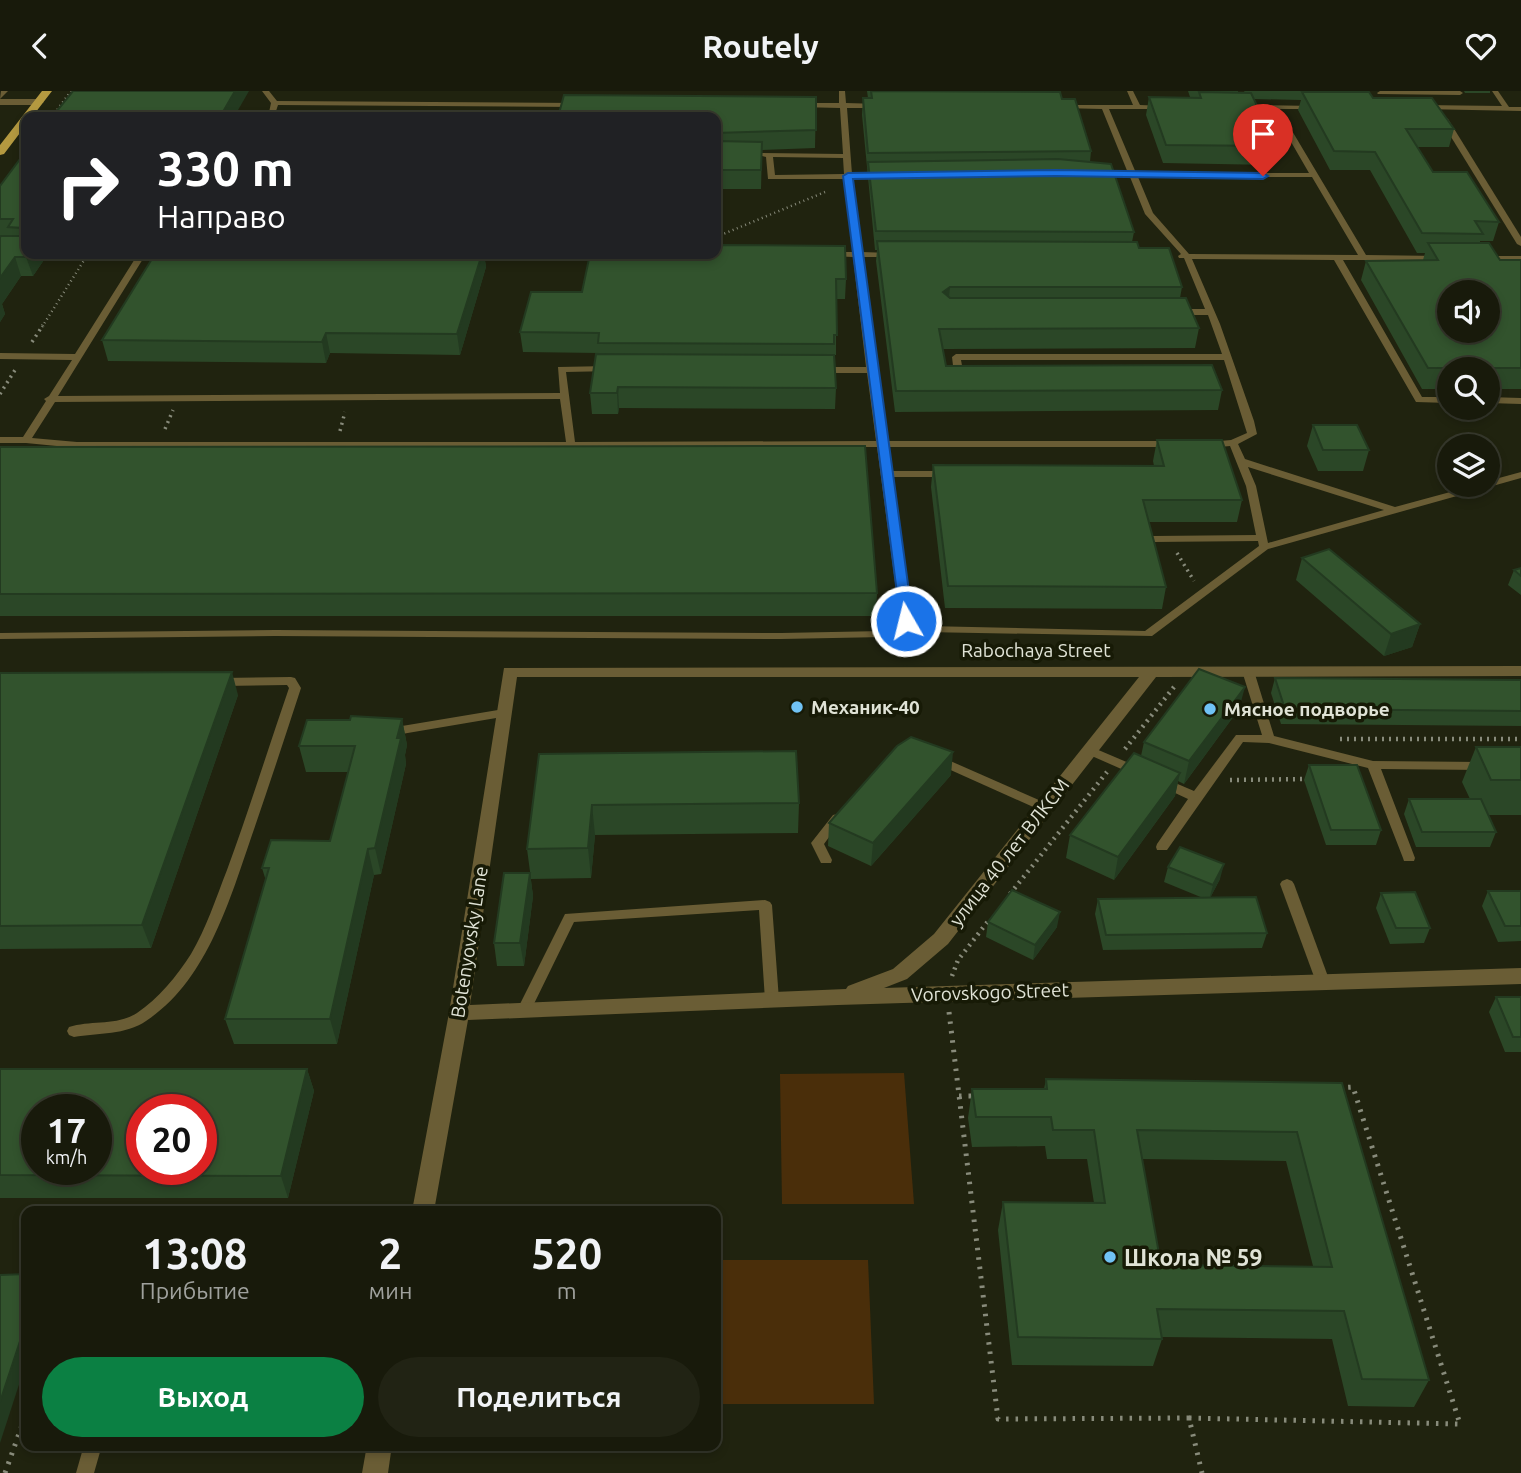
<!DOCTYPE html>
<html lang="ru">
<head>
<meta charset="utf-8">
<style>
  :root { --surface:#181a0b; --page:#212314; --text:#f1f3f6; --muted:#9fa19d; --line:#36382c; --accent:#0b8043 }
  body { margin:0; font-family:Ubuntu,sans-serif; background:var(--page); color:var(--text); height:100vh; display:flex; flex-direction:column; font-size:26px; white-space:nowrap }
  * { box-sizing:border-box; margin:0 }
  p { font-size:23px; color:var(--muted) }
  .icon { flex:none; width:38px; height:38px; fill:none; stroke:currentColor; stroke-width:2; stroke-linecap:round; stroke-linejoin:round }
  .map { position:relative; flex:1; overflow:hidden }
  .side { position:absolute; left:21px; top:1115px; width:700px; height:245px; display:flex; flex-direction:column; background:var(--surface); border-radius:14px; box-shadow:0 4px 10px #0003,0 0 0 2px var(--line) }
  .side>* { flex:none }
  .top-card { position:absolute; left:21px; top:21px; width:700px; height:147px; border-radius:14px; box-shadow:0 4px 10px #0003,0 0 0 2px var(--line); background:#202124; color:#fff; overflow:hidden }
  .buttons { position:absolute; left:1437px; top:189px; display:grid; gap:14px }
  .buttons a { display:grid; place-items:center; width:63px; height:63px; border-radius:50%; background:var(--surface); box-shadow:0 4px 10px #0003,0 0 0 2px var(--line); font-size:35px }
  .speed { position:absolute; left:21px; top:1003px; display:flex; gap:14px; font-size:35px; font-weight:700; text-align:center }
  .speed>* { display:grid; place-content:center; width:91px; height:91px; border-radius:50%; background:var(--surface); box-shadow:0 4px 10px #0003,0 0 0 2px var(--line); line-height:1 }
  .speed small { font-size:18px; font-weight:400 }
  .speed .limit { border:10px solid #d22; background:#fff; color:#111 }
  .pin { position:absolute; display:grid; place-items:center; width:60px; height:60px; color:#fff; margin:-72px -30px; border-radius:50% 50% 50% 0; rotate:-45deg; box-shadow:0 0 7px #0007 }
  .pin .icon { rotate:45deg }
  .me { position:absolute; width:77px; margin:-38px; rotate:352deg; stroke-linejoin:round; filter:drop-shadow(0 0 5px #0008) }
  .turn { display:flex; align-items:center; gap:24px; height:147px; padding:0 21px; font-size:32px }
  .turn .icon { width:91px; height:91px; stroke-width:2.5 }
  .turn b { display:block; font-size:49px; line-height:60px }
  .eta { display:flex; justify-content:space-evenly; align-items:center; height:119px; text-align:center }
  .eta b { font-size:42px; font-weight:700; line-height:49px }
  .primary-button { display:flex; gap:14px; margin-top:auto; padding:14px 21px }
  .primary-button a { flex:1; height:80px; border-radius:42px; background:var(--accent); color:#fff; font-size:28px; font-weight:700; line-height:80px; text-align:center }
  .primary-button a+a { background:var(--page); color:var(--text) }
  header { display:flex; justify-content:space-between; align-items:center; height:91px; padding:0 21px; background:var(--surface); font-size:32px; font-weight:700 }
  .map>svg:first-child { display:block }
  .green { fill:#4a2e0a }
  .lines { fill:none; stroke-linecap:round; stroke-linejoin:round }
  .path-far3 { stroke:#888b7b; stroke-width:2.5; stroke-dasharray:1 3.5; stroke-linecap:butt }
  .path-far2 { stroke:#888b7b; stroke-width:3.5; stroke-dasharray:2 4.5; stroke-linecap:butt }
  .path-far1 { stroke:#888b7b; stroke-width:4.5; stroke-dasharray:2 5; stroke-linecap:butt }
  .path { stroke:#888b7b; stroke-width:5; stroke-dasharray:2.5 7; stroke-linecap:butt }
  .service { fill:#6a5d35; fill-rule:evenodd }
  .minor { fill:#6a5d35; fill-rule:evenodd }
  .primary { fill:#b49940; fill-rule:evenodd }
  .wall { fill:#2b4727; fill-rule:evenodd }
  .shaded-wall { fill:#233a20 }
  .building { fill:#32532d; stroke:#233a20; stroke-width:2; fill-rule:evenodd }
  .route { fill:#1a73e8; stroke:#114b97; stroke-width:2 }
  .poi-dot { fill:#70c2f4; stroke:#171a06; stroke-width:2.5 }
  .labels { text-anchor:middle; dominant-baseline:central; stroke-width:7; stroke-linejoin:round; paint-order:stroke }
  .street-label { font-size:19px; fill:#e0e3d6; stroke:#171a06 }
  .poi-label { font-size:19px; font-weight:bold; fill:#e0e3d6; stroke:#171a06; text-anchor:start }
  .near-poi-label { font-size:23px; font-weight:bold; fill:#e0e3d6; stroke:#171a06; text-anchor:start }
</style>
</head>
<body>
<header><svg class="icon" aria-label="back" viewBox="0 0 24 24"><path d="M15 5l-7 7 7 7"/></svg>Routely<svg class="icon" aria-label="heart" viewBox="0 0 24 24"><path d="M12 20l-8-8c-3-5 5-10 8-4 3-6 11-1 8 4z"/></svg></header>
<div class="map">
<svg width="1521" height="1382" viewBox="0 0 1521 1382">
  <rect width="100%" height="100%" fill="#20230f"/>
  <g class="green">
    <polygon points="904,982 914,1113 782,1113 780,983"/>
    <polygon points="716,1169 868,1169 874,1313 716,1313"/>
  </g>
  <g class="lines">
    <g class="path-far3">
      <polyline points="52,26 71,0"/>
      <polyline points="716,146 825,101"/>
      <polyline points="42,236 88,163"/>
    </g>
    <g class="path-far2">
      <polyline points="32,251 43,234"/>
      <polyline points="0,303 15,279"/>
      <polyline points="165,338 173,319"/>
      <polyline points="340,340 345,321"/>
      <polyline points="1177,462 1194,490"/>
    </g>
    <g class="path-far1">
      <polyline points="1340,648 1521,648"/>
      <polyline points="1125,658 1174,596"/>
      <polyline points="1230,689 1309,688"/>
      <polyline points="1010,803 1107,681"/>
      <polyline points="952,885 958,869 989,829"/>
    </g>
    <g class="path">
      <polyline points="949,921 998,1328 1189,1327 1202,1382"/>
      <polyline points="959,1005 975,1005"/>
      <polyline points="1189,1327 1460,1333 1353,996 1338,997"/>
      <polyline points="5,1382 26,1323"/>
    </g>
    <g class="service">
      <polygon points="1,0 8,0 0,8"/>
      <polygon points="262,0 269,0 277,10 578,12 581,14 578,16 278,14 274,26 268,26 271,12"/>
      <path d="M839,0h6l1,12 33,1 4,2 -4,2h-32l5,66h32l4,2 -4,2 -32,1 9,73 30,1 4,2 -4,2h-30l25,184h284l5,3 -5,3h-283l3,24h59l5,3 -5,3h-58l20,142 15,7 219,5 114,-85 -1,-5 -105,1 -5,-3 5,-3 103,-1 -10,-49 -16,-40 -21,2 -5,-3 5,-3 22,-2 16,-7 -23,-73h-263l2,11 9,3c-4,4 -14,4 -18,0l-2,-17 4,-3h266l-14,-39h-32l-4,-3 4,-3h29l-21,-51h-5l-1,-2 3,-2 -36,-40 -15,-37h-29l-4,-2 4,-2h27l-26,-64 -42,-1 -2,-1 4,-2h71l-6,-14h6l7,14 25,1 2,1 -4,2h-54l27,64h173l-37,-64h-28l-4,-2 4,-2 71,1 2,1 -4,2h-34l87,146 75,1 4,2 -4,2h-98l79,137h27v6l-33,-1 -82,-142 -142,-1 28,65 34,97 3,13 -19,10 7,15 150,48 81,-22h12v-4l33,-9v6l-253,71 -116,87 -228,-4 -17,-7 -22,12 -104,2 -506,-3 -275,3v-6l275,-3 506,3 102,-2 17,-11 -23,-173 -800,1 -51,-5h-26v-6h23l23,-36 -2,-2 5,-3 23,-36 -72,-1v-6l75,1 63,-100h8l-88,142 502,-3 -2,-26 51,-1 3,1v4l-46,1 9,70 301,-1 -9,-68h-48l-5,-3 5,-3h47l-13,-110 -24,-1 -4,-2 4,-2h24l-8,-73h-77l-2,-22 -8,-2 4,-2 81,1 -3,-46 -41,-1 -3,-2 3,-2h40zM773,66l70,1 1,16 -69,1zM1138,86h174l46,78 -169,-1 -36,-41zM560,308l6,43h-489l-45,-4 23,-36zM1248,376l136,43 -116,33 -12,-57z"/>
      <polygon points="1380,0 1460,0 1463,2 1460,4 1378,3 1377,2"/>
      <polygon points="1492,0 1498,0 1509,16 1521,16 1521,20 1422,18 1418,16 1422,14 1502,15"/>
      <polygon points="1444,26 1448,28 1521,146 1521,155 1517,153 1440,28"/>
      <polygon points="464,163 608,163 604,165 468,165"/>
      <polygon points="1480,165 1521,165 1521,169 1483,169 1479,167"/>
      <polygon points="1488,306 1521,307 1521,313 1488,312"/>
      <polygon points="1248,576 1254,580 1274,645 1373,670 1482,671 1488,675 1482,679 1381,678 1415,767 1414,770 1404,770 1403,767 1368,677 1269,652 1243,651 1167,759 1157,759 1156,756 1157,753 1188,708 1158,694 1156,691 1158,688 1166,688 1194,700 1236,644 1262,644 1242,580"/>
      <path d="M291,586l4,1 6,10c-16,49 -32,98 -49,147 -22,64 -45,146 -106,186 -20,14 -48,12 -72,16l-5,-2 -2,-4 2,-4c22,-7 48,-1 68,-14 21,-14 40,-37 54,-59 15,-25 25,-56 36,-84 22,-60 41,-121 62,-182l-2,-3 -66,1 -6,-4 6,-4z"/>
      <polygon points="504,618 508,619 510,622 508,625 390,645 384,641 390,637"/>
      <polygon points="1089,655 1143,678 1145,681 1139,685 1135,684 1085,662 1083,659"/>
      <polygon points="939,665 1048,713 1050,716 1048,719 1040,719 935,672 933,669"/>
      <polygon points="837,723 843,727 824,753 832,769 831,772 821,772 811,752 833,724"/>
      <polygon points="1287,788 1292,790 1294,793 1330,891 1328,895 1323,896 1318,895 1316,891 1280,793 1282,790"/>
      <polygon points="765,809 770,811 772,814 779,909 777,913 772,914 767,913 765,909 759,819 574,831 529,923 524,924 519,923 517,919 565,823"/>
      <polygon points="84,1354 102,1354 94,1382 76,1382"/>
    </g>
    <g class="minor">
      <polygon points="0,8 39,8 44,11 39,14 0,14"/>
      <path d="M1521,575v10l-365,1 -208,267 -41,35 -23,9 637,-20v16l-683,21 -370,15 -34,191h-22l37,-198 55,-345zM517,586h622l-205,257 -41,35 -45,17 -2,3 -376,16z"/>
      <polygon points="367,1354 392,1354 388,1382 362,1382"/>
    </g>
    <polygon class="primary" points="42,0 52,0 32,26 26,26 26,34 4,63 0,64 0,54"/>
  </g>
  <g class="wall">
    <polygon points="867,0 1055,0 1062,8 1091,60 1090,71 1134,141 1132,151 1182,196 1180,207 1199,237 1195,257 943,258 946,275 1222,299 1218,319 895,321 876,170 877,159 875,159 862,24 863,7 868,7"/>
    <polygon points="1188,0 1238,0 1238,2 1245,2 1244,0 1361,0 1360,1 1373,7 1454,38 1449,56 1417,56 1433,81 1499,131 1493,150 1480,150 1480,152 1500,169 1521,169 1521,298 1488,298 1488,278 1449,278 1449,298 1422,298 1361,189 1366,170 1423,169 1425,162 1417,162 1370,79 1330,79 1298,19 1301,9 1254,8 1276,55 1273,74 1163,72 1146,24 1149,6 1190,6"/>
    <polygon points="1464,0 1490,0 1490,2 1465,2"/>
    <polygon points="816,6 815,57 762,59 761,98 716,98 716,26"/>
    <polygon points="26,60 26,163 48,163 33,185 21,185 2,213 5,223 0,231 0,95"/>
    <polygon points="155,163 484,163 486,176 460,264 330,262 326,272 108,270 102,249"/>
    <polygon points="590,163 846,188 845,208 836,208 836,264 835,264 836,297 835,318 619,317 618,323 592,323 590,302 599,262 523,261 520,241 582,201"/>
    <polygon points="1313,334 1369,359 1363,380 1318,380 1307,355"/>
    <polygon points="1157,349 1242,409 1237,431 1149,431 1166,496 1162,518 945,517 931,396 933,374 1154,375 1153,370"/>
    <polygon points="0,356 877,502 876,525 0,525"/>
    <polygon points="1302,467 1420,533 1412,556 1384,565 1296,489"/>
    <polygon points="1521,477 1521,504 1508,494 1514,479"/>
    <polygon points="0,582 238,604 151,857 0,858"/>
    <polygon points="1275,587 1521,589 1521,635 1281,633 1271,602"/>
    <polygon points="1239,618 1184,693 1178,690 1175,705 1114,789 1066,767 1070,744 1141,665 1144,651"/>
    <polygon points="402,628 407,654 405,664 406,673 381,783 374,784 337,953 234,953 225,928 266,790 262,777 330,750 348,681 306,681 299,655"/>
    <polygon points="1476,656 1521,656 1521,724 1488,724 1496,741 1490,756 1416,756 1404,723 1409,708 1470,708 1462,691"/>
    <polygon points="539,663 799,712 798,742 595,744 591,787 531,788 527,758"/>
    <polygon points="1309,674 1381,739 1376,754 1326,754 1304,689"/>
    <polygon points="951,684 871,775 828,755 829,732"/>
    <polygon points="1168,776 1220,788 1210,807 1267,842 1262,857 1103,859 1095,823 1098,808 1203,807 1164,791"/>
    <polygon points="530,782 533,805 524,875 497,875 494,852"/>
    <polygon points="1488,800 1521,800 1521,850 1498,851 1482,815"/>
    <polygon points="1381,802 1430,837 1424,852 1390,853 1376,817"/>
    <polygon points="988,831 1057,836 1033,869 986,846"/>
    <polygon points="1496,906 1521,906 1521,961 1505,961 1489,921"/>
    <polygon points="0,978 307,978 314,1000 288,1107 0,1107"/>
    <path d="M1046,988l296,4 87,297 -15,27 -66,-1 -16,-67 -170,-2v2l-9,27 -141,-1 -14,-135 5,-28 91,1 -7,-44h-40l-2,-13 -73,1 -4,-29 4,-29h72zM1142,1068l144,2 27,105 -152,-1z"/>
  </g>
  <g class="shaded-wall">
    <polygon points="235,0 249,0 234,26 220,26"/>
    <polygon points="28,163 48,163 33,185 26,166"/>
    <polygon points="482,163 484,163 486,176 460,264 457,243"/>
    <polygon points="15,166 21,185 2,213 5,223 0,231 0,187"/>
    <polygon points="950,196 948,215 943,201"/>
    <polygon points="326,242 330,262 326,272 322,251"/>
    <polygon points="618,296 619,317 618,323 617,302"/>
    <polygon points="1420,533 1412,556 1384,565 1391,543"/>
    <polygon points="232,581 238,604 151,857 142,834"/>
    <polygon points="1245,596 1239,618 1184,693 1189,670"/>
    <polygon points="402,628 407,654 405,664 406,673 381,783 375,757"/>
    <polygon points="953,661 951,684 871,775 873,752"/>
    <polygon points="1180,682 1175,705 1114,789 1118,766"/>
    <polygon points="592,714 595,744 591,787 588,757"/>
    <polygon points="368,758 374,784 337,953 330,928"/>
    <polygon points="1224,773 1220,788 1209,809 1213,794"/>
    <polygon points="530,782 533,805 524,875 520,852"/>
    <polygon points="1060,821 1057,836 1033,869 1035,854"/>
    <polygon points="307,978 314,1000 288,1107 281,1085"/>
    <polygon points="26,1232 26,1272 0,1352 0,1311"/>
  </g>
  <g class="building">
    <polygon points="73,0 235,0 220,26 52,26"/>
    <polygon points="871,0 1060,1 1062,8 1075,8 1091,60 868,62 863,7 872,7"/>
    <polygon points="1199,1 1251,2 1276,55 1166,54 1149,6 1201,7"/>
    <polygon points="1302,1 1369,1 1373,7 1432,7 1454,38 1406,38 1433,81 1467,81 1499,131 1475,130 1483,143 1422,142 1375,61 1334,60"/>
    <polygon points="564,4 816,6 816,39 716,42 716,26 558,26"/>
    <polygon points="716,50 762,51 761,79 716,79"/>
    <polygon points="26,60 26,163 28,163 26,166 15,166 0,187 0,146 1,145 22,145 22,137 8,136 13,128 0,128 0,95"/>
    <polygon points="1058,68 1111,73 1134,141 876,140 868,71"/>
    <polygon points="877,150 1137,151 1139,157 1169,157 1182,196 950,196 943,201 950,207 1186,207 1199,237 939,238 946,275 1212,274 1222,299 896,300"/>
    <path d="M1428,152h61l11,17h21v108h-93l-62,-107 72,-1zM1449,201h39v39h-39z"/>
    <polygon points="716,154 845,155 846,188 836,188 837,244 834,244 834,253 598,252 599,242 520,241 531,201 582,201 590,163 716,163"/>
    <polygon points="155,163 482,163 457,243 326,242 322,251 102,249"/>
    <polygon points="596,263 834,264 836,297 618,296 617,302 590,302"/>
    <polygon points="1313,334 1357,334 1369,359 1323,359"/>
    <polygon points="1157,349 1222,349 1242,409 1143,409 1166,496 948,495 933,374 1164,375"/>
    <polygon points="865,355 877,502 0,503 0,356"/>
    <polygon points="1329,458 1420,533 1391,543 1302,467"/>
    <polygon points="1521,477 1521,485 1514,479"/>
    <polygon points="1199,578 1245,596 1189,670 1144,651"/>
    <polygon points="232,581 142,834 0,835 0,582"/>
    <polygon points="1275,587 1521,589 1521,620 1285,618"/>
    <polygon points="351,625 402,628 397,647 401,647 375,757 368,758 330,928 225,928 269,777 262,777 271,749 330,750 355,655 299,655 307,629 350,629"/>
    <polygon points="911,646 953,661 873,752 829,732 897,655"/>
    <polygon points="1476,656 1521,656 1521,689 1491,689"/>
    <polygon points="796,660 799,712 592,714 588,757 527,758 539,663"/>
    <polygon points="1134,662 1180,682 1118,766 1070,744"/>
    <polygon points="1309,674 1357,674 1381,739 1331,739"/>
    <polygon points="1409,708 1481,708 1496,741 1422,741"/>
    <polygon points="1180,756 1224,773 1213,794 1168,776"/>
    <polygon points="504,782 530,782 520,852 494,852"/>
    <polygon points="1012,799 1060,821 1035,854 988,831"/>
    <polygon points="1488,800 1521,800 1521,835 1505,835"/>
    <polygon points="1415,801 1430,837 1396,837 1381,802"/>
    <polygon points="1256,806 1267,842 1106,844 1098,808"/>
    <polygon points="1496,906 1521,906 1521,946 1513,946"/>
    <path d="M0,978h307l-26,107 -281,-1zM37,1018h59v60h-59zM142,1018h59v60h-59z"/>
    <path d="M1046,988l296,4 87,297 -67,-1 -18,-68 -187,-2 5,30 -144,-2 -15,-135 102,1 -11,-73h-41l-2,-13h-75l-4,-28h75zM1137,1039l160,2 35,135 -171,-2z"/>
    <polygon points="26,1183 26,1232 0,1311 0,1184"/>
  </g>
  <polygon class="route" points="1056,79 1263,82 1268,85 1263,88 1056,85 853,88 913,530 906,535 901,533 843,85 848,82"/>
  <g class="poi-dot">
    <circle cx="797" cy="616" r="7"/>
    <circle cx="1210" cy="618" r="7"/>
    <circle cx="1110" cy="1166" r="7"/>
  </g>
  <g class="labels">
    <g class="street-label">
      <text x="1036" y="559">Rabochaya Street</text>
      <text transform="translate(1009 761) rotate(-52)">улица 40 лет ВЛКСМ</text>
      <text transform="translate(469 851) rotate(-81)">Botenyovsky Lane</text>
      <text transform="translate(990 901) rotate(-2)">Vorovskogo Street</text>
    </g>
    <g class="poi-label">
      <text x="811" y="616">Механик-40</text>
      <text x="1224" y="618">Мясное подворье</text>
    </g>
    <g class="near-poi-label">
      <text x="1124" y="1166">Школа № 59</text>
    </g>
  </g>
</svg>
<div class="buttons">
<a><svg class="icon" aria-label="sound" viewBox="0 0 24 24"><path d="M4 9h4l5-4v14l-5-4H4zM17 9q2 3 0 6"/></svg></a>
<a><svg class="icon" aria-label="search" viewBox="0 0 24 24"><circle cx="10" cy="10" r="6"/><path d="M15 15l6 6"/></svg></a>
<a><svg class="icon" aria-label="layers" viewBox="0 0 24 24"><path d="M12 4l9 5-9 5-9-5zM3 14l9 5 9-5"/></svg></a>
</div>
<div class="speed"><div>17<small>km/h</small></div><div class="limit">20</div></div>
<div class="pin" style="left:1263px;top:85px;background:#d93025"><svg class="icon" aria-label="arrive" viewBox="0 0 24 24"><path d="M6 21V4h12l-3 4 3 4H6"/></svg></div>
<svg class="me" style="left:906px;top:530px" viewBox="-20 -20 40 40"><circle r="17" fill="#1a73e8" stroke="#fff" stroke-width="3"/><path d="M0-11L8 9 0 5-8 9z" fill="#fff"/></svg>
<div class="top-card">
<div class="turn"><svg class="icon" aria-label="right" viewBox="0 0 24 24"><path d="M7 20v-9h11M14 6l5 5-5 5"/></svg><div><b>330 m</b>Направо</div></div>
</div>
<section class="side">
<div class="eta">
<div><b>13:08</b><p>Прибытие</p></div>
<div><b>2</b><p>мин</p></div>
<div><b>520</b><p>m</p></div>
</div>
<div class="primary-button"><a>Выход</a><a>Поделиться</a></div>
</section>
</div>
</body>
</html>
